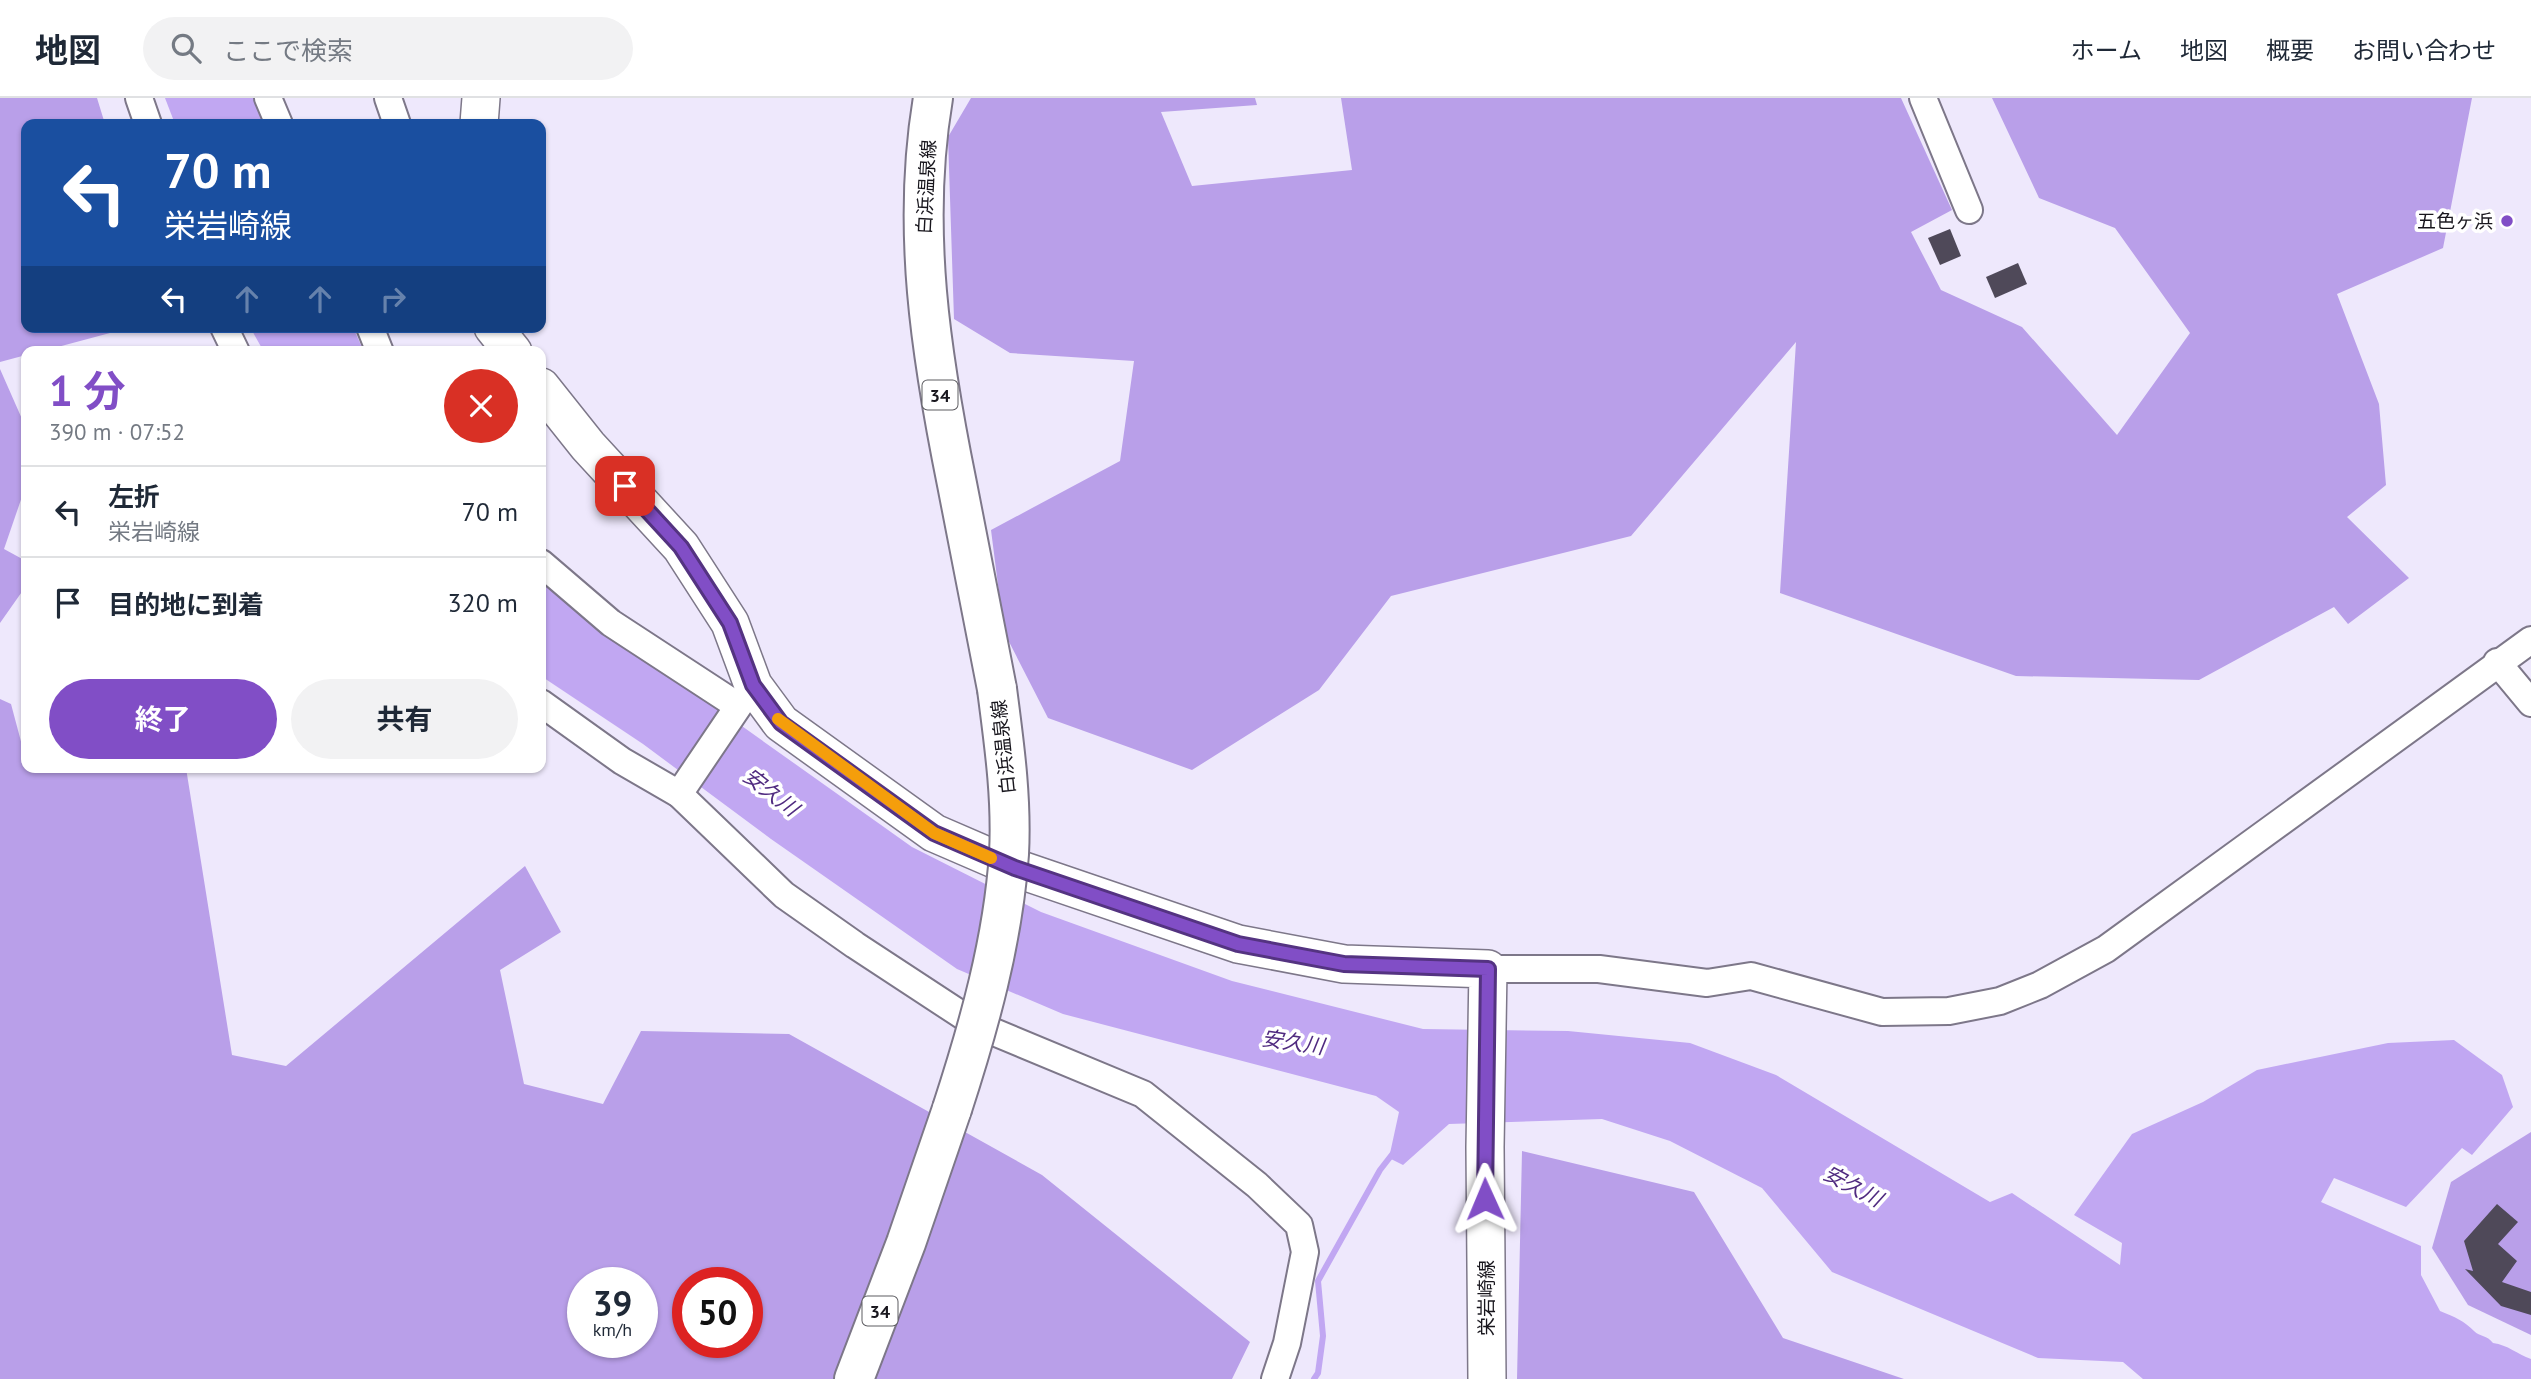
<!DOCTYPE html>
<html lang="ja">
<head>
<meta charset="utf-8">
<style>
  :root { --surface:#fff; --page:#f2f2f3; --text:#1f2937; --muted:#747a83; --line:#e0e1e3; --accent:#814ec6 }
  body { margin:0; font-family:"PT Sans","Noto Sans JP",sans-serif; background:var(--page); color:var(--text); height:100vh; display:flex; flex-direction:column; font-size:26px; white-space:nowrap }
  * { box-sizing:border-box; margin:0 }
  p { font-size:23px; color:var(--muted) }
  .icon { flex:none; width:38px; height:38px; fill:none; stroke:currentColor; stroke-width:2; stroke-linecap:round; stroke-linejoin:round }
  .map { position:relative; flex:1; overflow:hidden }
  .drawer { position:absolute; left:21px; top:248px; width:525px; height:427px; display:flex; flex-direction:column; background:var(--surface); border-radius:14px; box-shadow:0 2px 5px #0004 }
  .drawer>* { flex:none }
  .top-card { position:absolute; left:21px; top:21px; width:525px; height:214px; border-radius:14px; box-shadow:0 2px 5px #0004; background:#1a4fa0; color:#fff; overflow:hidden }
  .speed { position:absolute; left:567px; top:1169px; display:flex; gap:14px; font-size:35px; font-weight:700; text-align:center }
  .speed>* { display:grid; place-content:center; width:91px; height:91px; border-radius:50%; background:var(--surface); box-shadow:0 2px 5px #0004; line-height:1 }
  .speed small { font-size:18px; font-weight:400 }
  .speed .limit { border:10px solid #d22; background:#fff; color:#111 }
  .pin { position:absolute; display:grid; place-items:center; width:60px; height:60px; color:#fff; margin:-30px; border-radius:14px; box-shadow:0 4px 10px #0006 }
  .me { position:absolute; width:77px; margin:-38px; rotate:359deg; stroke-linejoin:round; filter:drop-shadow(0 0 5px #0008) }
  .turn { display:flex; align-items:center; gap:24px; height:147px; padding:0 28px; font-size:32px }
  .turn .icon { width:91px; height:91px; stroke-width:2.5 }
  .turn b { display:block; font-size:49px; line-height:60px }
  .lanes { display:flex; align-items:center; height:66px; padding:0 28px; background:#0003; justify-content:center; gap:35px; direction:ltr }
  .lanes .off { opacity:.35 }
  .round { display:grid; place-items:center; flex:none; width:74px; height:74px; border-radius:37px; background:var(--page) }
  .headline { display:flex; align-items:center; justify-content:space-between; height:119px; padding:0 28px }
  h1 { font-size:42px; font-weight:700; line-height:52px; color:var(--accent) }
  .primary-button { display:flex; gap:14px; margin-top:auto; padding:14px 28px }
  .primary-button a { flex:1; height:80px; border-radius:42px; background:var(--accent); color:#fff; font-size:28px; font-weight:700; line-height:80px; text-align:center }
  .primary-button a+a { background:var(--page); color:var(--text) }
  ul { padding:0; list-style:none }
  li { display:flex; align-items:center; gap:21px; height:91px; padding:0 28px; border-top:2px solid var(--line) }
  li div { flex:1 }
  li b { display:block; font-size:26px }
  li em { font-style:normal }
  header { display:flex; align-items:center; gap:42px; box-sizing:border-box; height:98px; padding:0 35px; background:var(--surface); border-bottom:2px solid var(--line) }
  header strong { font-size:33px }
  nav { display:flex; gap:38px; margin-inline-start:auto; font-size:24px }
  .search { width:490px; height:63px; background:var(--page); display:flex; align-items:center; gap:18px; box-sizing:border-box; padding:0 24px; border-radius:38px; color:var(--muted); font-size:26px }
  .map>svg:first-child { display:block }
  .forest { fill:#b99fe9; fill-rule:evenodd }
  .water { fill:#c1a7f2 }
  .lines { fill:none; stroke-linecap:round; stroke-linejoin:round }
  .stream { stroke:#c1a7f2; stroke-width:6 }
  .building { fill:#4f4959 }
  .minor-casing { stroke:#7d7789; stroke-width:30 }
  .secondary-casing { stroke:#7d7789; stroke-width:40 }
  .primary-casing { stroke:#7d7789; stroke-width:42 }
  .minor { stroke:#fff; stroke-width:26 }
  .secondary { stroke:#fff; stroke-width:37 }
  .primary { stroke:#fff; stroke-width:38 }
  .primary-bridge-casing { stroke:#7d7789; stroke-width:42; stroke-linecap:butt }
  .primary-bridge { stroke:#fff; stroke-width:38 }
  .route-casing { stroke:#543381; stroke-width:18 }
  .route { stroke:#814ec6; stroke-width:12 }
  .slow { stroke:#f59e0b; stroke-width:12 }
  .poi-dot { fill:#814ec6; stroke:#fff; stroke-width:2.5 }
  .labels { text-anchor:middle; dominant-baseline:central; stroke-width:7; stroke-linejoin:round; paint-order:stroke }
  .shield { fill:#fff; stroke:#5d5c61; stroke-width:2 }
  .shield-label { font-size:18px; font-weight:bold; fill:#18161d }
  .street-label { font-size:19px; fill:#18161d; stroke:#fff }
  .poi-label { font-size:19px; fill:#18161d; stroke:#fff; text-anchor:end }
  .water-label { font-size:21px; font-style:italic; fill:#502b80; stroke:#fff }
</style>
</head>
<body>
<header>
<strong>地図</strong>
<div class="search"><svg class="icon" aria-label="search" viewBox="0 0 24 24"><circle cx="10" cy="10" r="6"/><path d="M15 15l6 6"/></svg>ここで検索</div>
<nav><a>ホーム</a><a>地図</a><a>概要</a><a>お問い合わせ</a></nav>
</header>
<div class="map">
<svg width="2531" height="1281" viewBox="0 0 2531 1281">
  <rect width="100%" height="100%" fill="#eee8fc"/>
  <g class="forest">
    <polygon points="0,0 97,0 105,26 26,26 26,229 111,229 110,235 39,254 26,254 26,257 0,264"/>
    <polygon points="971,0 1255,0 1257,7 1161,14 1192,88 1352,72 1341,0 1901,0 1952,112 1911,134 1941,192 2022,229 2117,337 2190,235 2115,130 2039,100 1992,0 2472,0 2443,150 2337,196 2379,306 2386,387 2347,419 2409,480 2348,526 2334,509 2199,582 2016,578 1780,495 1796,244 1631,438 1391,498 1319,592 1192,672 1048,620 1004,534 991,432 1120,363 1134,263 1010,255 954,221 948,39"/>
    <polygon points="0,271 26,330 26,387 4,451 26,463 26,488 0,525"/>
    <path d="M0,601l11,5 12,45 3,-1v20h160l46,287 54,11 239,-200 36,66 -61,38 24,114 79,20 38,-73 148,3 253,141 208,167 -18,37h-1232zM583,1185h59v59h-59zM688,1185h59v59h-59z"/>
    <polygon points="2531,1034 2531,1237 2468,1207 2432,1150 2451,1084"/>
    <polygon points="1522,1053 1694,1094 1783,1240 1904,1281 1517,1281"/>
  </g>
  <g class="water">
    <polygon points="165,0 253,0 264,26 175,26"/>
    <polygon points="250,229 353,229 364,254 264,254"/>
    <path d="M541,482l22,19 349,248 129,65 191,69 191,48 145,2 122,12 86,32 214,127 22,-9 108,72 2,-22 -48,-28 58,-81 71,-32 54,-32 131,-27 66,-3 48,35 11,32 -41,48 -10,-7 -56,59 -72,-29 -13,24 100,44v29l19,36c15,6 24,10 34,20 6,6 13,4 19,12 15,2 24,11 38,16v20h-388l-20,-17 -85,-4 -206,-86 -70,-84 -92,-47 -68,-22 -153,5 -46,41 -14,-7 10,-46 -23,-16 -313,-82 -106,-45 -186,-130 -128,-95 -102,-68z"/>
  </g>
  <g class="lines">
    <polyline class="stream" points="1314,1281 1318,1275 1323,1238 1318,1183 1380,1072 1394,1054"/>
  </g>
  <g class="building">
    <polygon points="1950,131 1961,158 1940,167 1928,140"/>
    <polygon points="2018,165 2027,186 1995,200 1986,179"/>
    <polygon points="2497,1106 2518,1124 2498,1146 2517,1163 2502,1184 2531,1194 2531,1217 2501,1208 2465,1171 2473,1173 2464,1143"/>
  </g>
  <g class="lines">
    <g class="minor-casing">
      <g id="minor">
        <polyline points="139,0 148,26"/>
        <polyline points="268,0 279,26"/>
        <polyline points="388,0 397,26"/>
        <polyline points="1923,0 1969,112"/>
        <polyline points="224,229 236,254"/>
        <polyline points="370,229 380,254"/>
        <polyline points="541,465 611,525 738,608"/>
        <polyline points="2497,564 2531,605"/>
        <polyline points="541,605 622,663 679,696 784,797 855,847 977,927 1143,996 1257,1087 1299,1127 1305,1154 1287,1245 1275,1281"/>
        <polyline points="679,696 748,594"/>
        <polyline points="1488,871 1599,871 1707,885 1751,878 1882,914 1949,913 2000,903 2040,887 2106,851 2531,542"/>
      </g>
    </g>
    <g class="secondary-casing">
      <g id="secondary">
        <polyline points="479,26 481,0"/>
        <polyline points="493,229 513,254"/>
        <polyline points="541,289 588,348 681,449 730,525 753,587 781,625 934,735 1015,770 1238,846 1344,866 1488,871 1485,1049 1487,1281"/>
      </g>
    </g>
    <g class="primary-casing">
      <g id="primary">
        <path d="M933,0c-22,130 -2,258 24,386 13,68 27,137 40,205"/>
        <polyline points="854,1281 906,1145 952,1011"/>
      </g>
    </g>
    <use href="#minor" class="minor"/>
    <use href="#secondary" class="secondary"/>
    <use href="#primary" class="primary"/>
    <g class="primary-bridge-casing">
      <path id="primary-bridge" d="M952,1011c27,-83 51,-168 57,-255 3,-56 -5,-111 -12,-165"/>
    </g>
    <use href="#primary-bridge" class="primary-bridge"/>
  </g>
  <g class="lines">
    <g class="route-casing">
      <polyline id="route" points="625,388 681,449 730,525 753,587 781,625 934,735 1015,770 1238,846 1344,866 1488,871 1485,1101"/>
    </g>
    <use href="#route" class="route"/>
    <polyline class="slow" points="778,621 934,735 991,760"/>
  </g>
  <circle class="poi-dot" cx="2507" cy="123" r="7"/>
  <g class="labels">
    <g class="shield">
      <rect x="922.5" y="282.5" width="35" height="29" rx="5"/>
      <rect x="862.5" y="1198.5" width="35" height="29" rx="5"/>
    </g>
    <g class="shield-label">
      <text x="940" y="297">34</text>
      <text x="880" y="1213">34</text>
    </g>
    <g class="street-label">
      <text transform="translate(926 89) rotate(-87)">白浜温泉線</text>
      <text transform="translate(1003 649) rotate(-96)">白浜温泉線</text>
      <text transform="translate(1486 1200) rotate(-90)">栄岩崎線</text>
    </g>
    <g class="poi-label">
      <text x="2493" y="123">五色ヶ浜</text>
    </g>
    <g class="water-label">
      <text transform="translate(771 694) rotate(38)">安久川</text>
      <text transform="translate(1293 944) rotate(8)">安久川</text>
      <text transform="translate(1853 1088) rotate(28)">安久川</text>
    </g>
  </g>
</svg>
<div class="speed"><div>39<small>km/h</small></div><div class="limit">50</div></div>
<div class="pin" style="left:625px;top:388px;background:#d93025"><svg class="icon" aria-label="arrive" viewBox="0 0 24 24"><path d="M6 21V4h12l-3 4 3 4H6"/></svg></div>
<svg class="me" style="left:1485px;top:1101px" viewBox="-20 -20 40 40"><path d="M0-17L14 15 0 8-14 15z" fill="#814ec6" stroke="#fff" stroke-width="4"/></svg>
<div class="top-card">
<div class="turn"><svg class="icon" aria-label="left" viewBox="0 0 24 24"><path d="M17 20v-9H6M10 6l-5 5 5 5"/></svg><div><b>70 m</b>栄岩崎線</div></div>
<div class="lanes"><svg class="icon" aria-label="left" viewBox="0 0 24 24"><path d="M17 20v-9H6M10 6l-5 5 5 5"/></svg><svg class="icon off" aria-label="ahead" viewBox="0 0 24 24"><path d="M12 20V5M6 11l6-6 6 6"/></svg><svg class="icon off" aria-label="ahead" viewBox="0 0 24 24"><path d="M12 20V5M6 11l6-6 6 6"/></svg><svg class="icon off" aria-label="right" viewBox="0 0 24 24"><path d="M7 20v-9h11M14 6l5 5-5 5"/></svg></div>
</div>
<section class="drawer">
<div class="headline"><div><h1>1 分</h1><p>390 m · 07:52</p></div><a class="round" style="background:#d93025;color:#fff"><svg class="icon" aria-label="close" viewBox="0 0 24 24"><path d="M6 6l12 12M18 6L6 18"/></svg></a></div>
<ul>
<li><svg class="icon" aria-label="left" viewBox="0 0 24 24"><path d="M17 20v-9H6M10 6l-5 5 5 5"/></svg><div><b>左折</b><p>栄岩崎線</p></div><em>70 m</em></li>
<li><svg class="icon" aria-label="arrive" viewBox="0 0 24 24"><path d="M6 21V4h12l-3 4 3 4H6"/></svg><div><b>目的地に到着</b></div><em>320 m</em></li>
</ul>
<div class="primary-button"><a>終了</a><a>共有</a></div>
</section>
</div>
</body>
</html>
